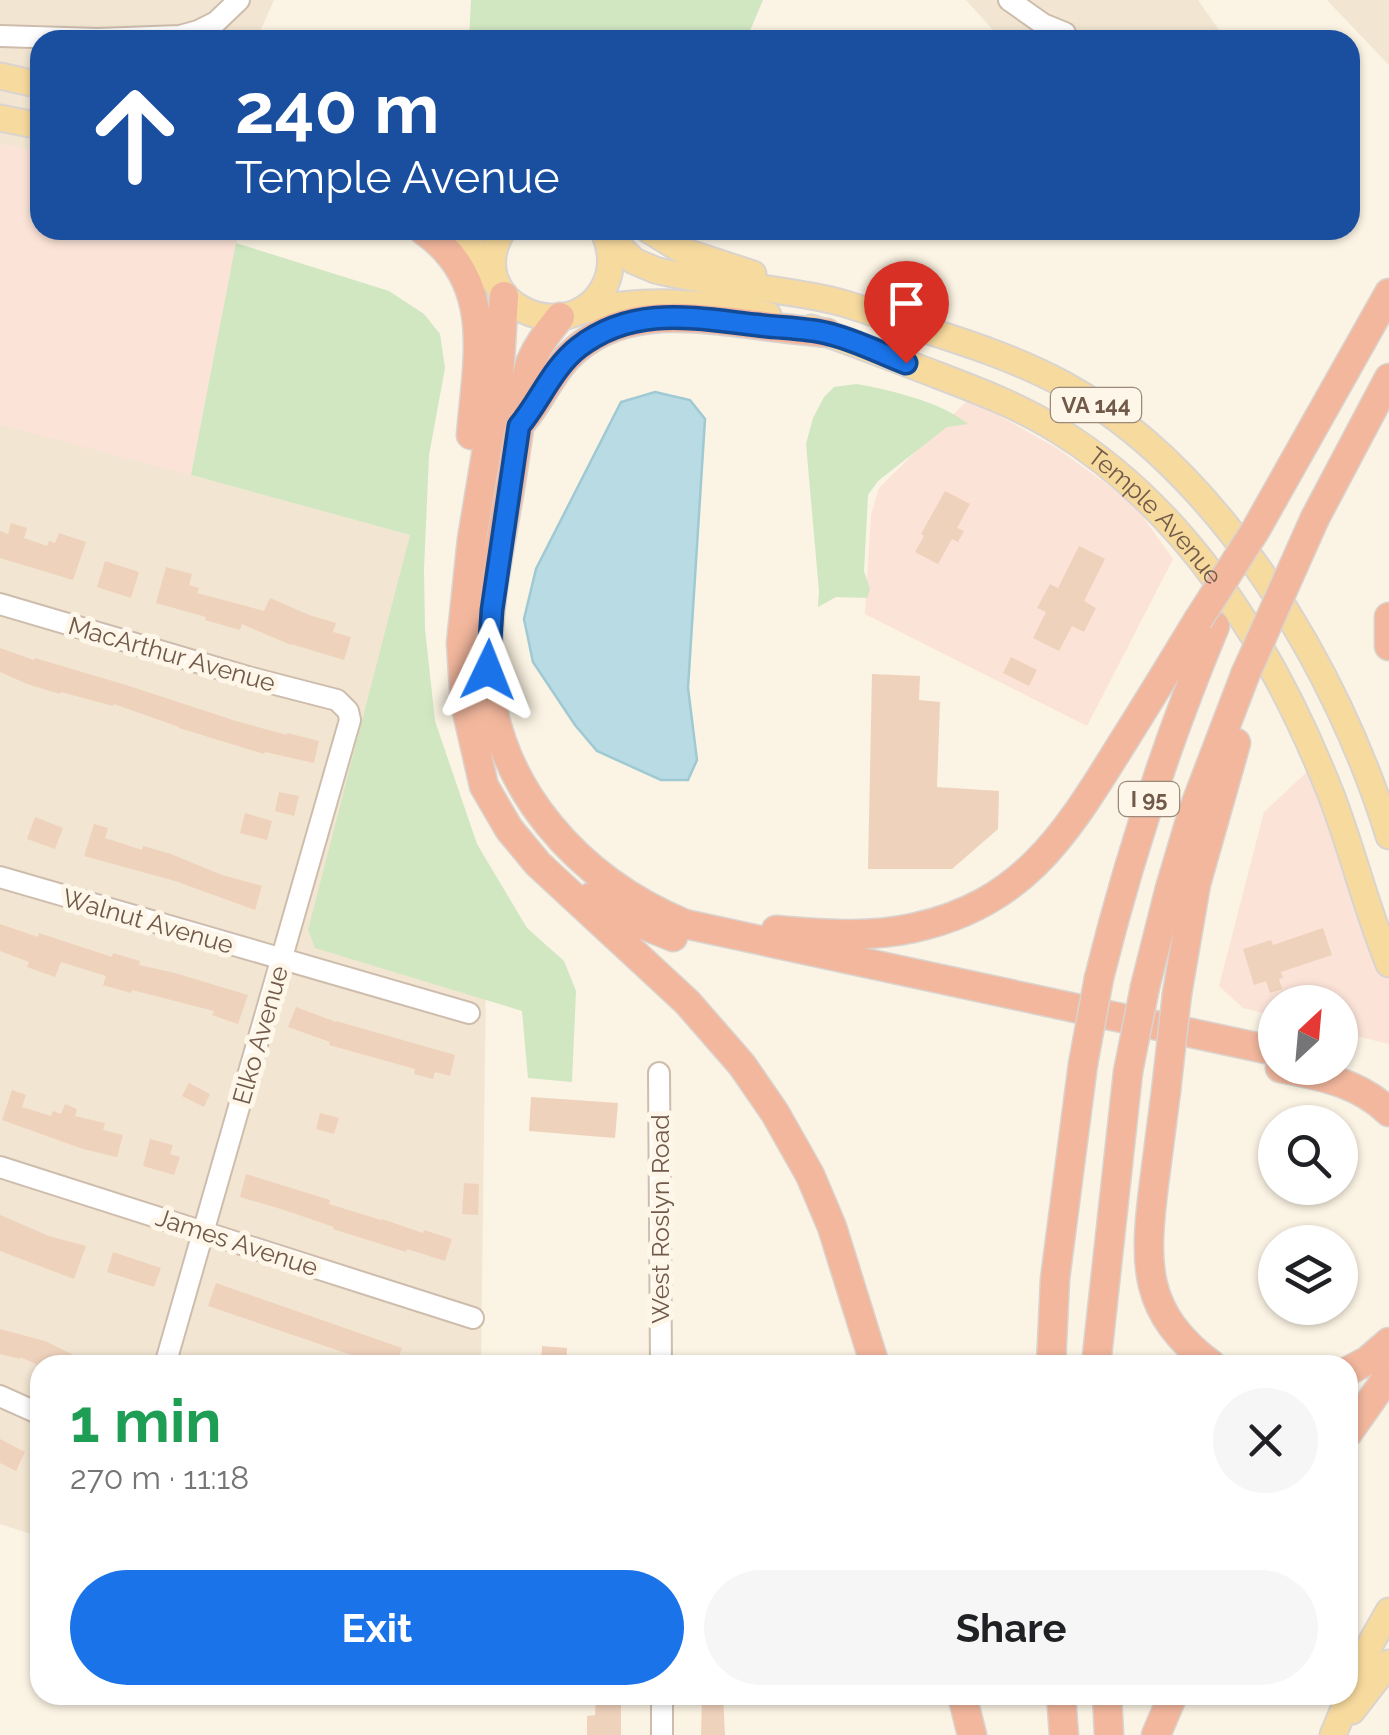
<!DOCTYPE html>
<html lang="en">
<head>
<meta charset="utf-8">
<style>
  :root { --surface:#fff; --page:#f6f6f6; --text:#202124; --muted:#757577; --accent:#1a73e8 }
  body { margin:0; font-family:Raleway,sans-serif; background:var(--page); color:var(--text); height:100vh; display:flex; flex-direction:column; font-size:38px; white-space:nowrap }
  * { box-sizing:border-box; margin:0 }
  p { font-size:32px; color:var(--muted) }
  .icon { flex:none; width:55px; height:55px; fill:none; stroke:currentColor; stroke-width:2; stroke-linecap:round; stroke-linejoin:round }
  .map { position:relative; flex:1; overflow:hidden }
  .panel { position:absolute; left:30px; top:1355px; width:1328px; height:350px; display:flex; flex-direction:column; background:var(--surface); border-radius:30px; box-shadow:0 2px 8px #0004 }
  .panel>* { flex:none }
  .banner { position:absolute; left:30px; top:30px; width:1330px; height:210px; border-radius:30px; box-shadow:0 2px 8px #0004; background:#1a4fa0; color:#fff; overflow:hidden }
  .needle { width:65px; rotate:26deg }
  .controls { position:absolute; left:1258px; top:985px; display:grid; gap:20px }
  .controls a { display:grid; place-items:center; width:100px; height:100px; border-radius:50%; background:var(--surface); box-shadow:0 2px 8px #0004; font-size:50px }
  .pin { position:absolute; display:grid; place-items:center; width:85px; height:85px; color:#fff; margin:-102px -42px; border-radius:50% 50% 50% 0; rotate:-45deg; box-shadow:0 0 10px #0007 }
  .pin .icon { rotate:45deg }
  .me { position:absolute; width:110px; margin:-55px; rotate:2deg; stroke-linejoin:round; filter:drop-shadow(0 0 8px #0008) }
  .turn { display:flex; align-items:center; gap:35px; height:210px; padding:0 40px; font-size:45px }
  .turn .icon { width:130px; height:130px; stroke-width:2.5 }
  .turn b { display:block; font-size:70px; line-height:85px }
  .round { display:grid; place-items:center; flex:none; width:105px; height:105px; border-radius:52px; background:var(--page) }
  .summary { display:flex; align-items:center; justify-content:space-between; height:170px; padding:0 40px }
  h1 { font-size:60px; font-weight:700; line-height:75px; color:#1e9e55 }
  .button { display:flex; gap:20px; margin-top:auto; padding:20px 40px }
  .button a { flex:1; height:115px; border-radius:60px; background:var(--accent); color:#fff; font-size:40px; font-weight:700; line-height:115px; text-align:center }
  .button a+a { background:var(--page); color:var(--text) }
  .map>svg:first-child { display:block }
  .residential { fill:#f2e5d2 }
  .commercial { fill:#fbe3d7 }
  .green { fill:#d0e7c2 }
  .water { fill:#b9dbe3; stroke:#9fcad4; stroke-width:2.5 }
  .building { fill:#efd2bc }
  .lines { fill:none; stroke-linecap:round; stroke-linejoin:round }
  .minor-casing { stroke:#cebdad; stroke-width:24 }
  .major-casing { stroke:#dad4d0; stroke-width:29 }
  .highway-casing { stroke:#dad4d0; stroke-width:31 }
  .minor { stroke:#fff; stroke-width:20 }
  .major { stroke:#f7da9e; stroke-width:25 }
  .highway { stroke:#f2b79d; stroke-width:28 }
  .highway-bridge-casing { stroke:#dad4d0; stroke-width:31; stroke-linecap:butt }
  .highway-bridge { stroke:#f2b79d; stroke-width:28 }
  .route-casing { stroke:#114b97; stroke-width:25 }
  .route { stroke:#1a73e8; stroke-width:18 }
  .labels { text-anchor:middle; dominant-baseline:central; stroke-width:10; stroke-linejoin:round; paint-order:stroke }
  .shield { fill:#fef7e9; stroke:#9b897a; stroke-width:2.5 }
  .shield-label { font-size:22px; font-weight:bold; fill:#715a4a }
  .street-label { font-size:25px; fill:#715a4a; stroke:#fef7e9 }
</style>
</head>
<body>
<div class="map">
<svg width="1389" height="1735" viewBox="0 0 1389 1735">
  <rect width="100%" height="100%" fill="#fbf3e3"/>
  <g class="residential">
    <polygon points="0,0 274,0 256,40 40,40 40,230 239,230 191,475 410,535 338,844 487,894 481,1365 40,1365 40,1537 0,1524"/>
    <polygon points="966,0 1198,0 1226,40 1002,40"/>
    <polygon points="1327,0 1389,0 1389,65"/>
  </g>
  <g class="commercial">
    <polygon points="0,142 40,153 40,230 239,230 191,475 0,425"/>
    <polygon points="969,399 1055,447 1133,503 1173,559 1087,726 865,614 871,515 879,488"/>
    <polygon points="1309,770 1373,946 1389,981 1389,1044 1340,1032 1340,1002 1275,1002 1275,1016 1243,1008 1219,986 1264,812"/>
  </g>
  <g class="green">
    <polygon points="471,0 763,0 746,40 469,40"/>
    <polygon points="236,243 389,291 424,314 440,334 445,368 429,455 424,570 425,629 435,721 477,844 527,928 564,961 576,991 572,1082 528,1078 522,1011 315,948 308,930 410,535 191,475"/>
    <path d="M857,384c33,6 85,18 111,40l-21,3 -69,54 -10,14 -4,76 6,18 -3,9 -31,-1 -18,10 1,-16 -13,-147 7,-26 11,-21 10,-10z"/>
  </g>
  <polygon class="water" points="655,392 690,400 705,419 688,688 697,760 688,780 661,780 597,751 575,725 533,662 524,619 536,569 621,402"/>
  <g class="building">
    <polygon points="945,491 970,504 957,528 964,531 958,542 952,539 938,564 915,552 924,536 921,534"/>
    <polygon points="11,523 27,528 24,538 47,546 49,541 55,543 59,533 86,542 73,580 0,558 0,531 8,534"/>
    <polygon points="1079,546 1105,559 1084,601 1096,608 1084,632 1072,626 1059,651 1033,638 1046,612 1037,608 1050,584 1058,588"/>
    <polygon points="105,561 139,572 131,598 97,587"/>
    <polygon points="166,567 192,574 189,585 199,588 197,593 264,611 270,598 309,615 336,623 333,632 351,637 344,660 291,644 291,645 242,624 240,630 205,620 206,617 156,603"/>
    <polygon points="0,648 34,660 35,658 126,685 236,721 287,735 287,733 319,741 314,763 265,752 264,754 179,728 179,727 114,704 113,706 61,692 60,694 27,684 0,672"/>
    <polygon points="1011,657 1037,670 1029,686 1003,673"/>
    <polygon points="872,674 920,676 919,700 940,702 937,787 999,791 998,829 952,869 868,869"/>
    <polygon points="279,792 299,796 294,816 275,811"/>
    <polygon points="245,813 272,821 267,840 240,833"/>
    <polygon points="35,817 63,828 55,849 27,839"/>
    <polygon points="94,824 108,828 105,838 142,850 143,846 171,854 222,875 262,886 255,910 175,881 84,856"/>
    <polygon points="0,924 38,937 39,933 112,957 113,953 140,961 139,965 175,973 248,995 238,1024 212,1015 214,1011 132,990 131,993 103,985 106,976 61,962 55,977 27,967 29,962 0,951"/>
    <polygon points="1323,928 1332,955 1281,972 1283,978 1279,979 1282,989 1270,993 1266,981 1254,985 1243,949 1271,940 1273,945"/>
    <polygon points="296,1007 336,1022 336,1021 455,1055 450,1076 435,1072 433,1079 414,1074 415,1069 329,1045 330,1042 288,1027"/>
    <polygon points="189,1083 210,1094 204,1107 182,1096"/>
    <polygon points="12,1090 26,1095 22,1107 51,1116 53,1111 61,1114 65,1104 77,1109 75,1116 105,1123 103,1130 123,1135 117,1157 83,1149 2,1120"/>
    <polygon points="531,1097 618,1103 615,1138 529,1131"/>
    <polygon points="320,1113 339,1118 334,1134 316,1129"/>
    <polygon points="150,1139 173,1145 170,1154 180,1157 174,1175 143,1166"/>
    <polygon points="246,1174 330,1200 329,1204 381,1220 382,1219 423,1233 424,1230 452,1239 445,1261 407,1249 406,1252 333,1229 334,1227 281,1209 240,1197"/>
    <polygon points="464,1183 479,1184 478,1215 462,1214"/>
    <polygon points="0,1215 49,1236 86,1246 74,1279 0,1251"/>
    <polygon points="113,1252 161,1268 154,1287 107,1272"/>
    <polygon points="216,1283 402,1348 396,1365 381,1365 208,1306"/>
    <polygon points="0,1329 45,1341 94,1365 38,1365 20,1357 20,1359 0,1354"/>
    <polygon points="542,1346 567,1348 566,1365 541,1365"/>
    <polygon points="0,1439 25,1452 16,1471 0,1463"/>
    <polygon points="596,1695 621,1695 621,1735 587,1735 587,1716 595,1715"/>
    <polygon points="702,1695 723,1695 725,1735 701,1735"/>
  </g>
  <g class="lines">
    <g class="minor-casing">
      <g id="minor">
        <polyline points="1009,0 1043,24 1065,33"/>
        <polyline points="0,36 98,39 180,36 198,31 216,22 239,0"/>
        <polyline points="0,604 248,677 337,700 348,711 350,720 165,1365"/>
        <polyline points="0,877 469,1013"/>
        <polyline points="659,1073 661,1365"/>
        <polyline points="0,1167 473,1318"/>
        <polyline points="0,1396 40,1414"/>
        <polyline points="662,1695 662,1735"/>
      </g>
    </g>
    <g class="major-casing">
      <g id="major">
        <polyline points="0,76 40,85"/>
        <polyline points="0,118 40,126"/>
        <polyline points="461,230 491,278"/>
        <path d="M503,230c-45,73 68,123 102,55 8,-17 7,-35 -1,-53"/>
        <polyline points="649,230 683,251 753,274"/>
        <path d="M603,231l31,30 21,9c59,15 121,17 180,31 24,6 48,16 72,23 53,17 106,33 156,60 157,85 275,286 326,452"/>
        <path d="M580,311c64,-13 124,-10 188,4"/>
        <path id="s1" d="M811,328c41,14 81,30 121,45 42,16 85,32 124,56 133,81 218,222 274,363 22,56 36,116 59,172"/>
        <polyline points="1352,1711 1389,1663"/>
        <polyline points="1333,1735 1372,1641 1389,1611"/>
      </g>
    </g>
    <g class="highway-casing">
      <g id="highway">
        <path d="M423,230c74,52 54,129 48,205"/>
        <polyline points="504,296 499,377 472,539 461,643 465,703 484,786 509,829 538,864 687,1002 742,1065 775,1113 810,1175 832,1227 875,1365"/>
        <path d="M560,317c-11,14 -22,27 -29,44 -6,17 -7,35 -10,52 -3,25 -7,50 -11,75 -10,59 -24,121 -22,181 6,119 91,211 197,255l590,127"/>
        <path d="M523,421c17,-20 26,-44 44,-63 48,-50 113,-42 175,-35 28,4 56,7 85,10"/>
        <polyline points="1315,518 1389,378"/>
        <polyline points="1255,531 1389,293"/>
        <polyline points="1389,617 1389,646"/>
        <polyline points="591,897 631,920 673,937"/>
        <path d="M776,930c46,4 92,8 137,-2 108,-23 151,-91 205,-178 27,-43 54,-87 80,-130"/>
        <path d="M1099,978c30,-121 68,-237 116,-352"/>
        <polyline points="1145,987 1170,888 1193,811 1245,675"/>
        <polyline points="1177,994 1196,884 1236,743"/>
        <path d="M1280,1068c40,8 78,14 109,44"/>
        <path d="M1166,1091c-4,31 -8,62 -12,93 -10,80 -12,129 58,181"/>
        <polyline points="1051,1365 1055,1279 1083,1064"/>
        <polyline points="1096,1365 1128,1072"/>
        <polyline points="1348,1371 1367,1361 1389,1342"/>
        <polyline points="1348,1433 1389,1375"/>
        <polyline points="962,1695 972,1735"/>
        <polyline points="1061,1695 1064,1735"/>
        <polyline points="1107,1695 1109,1735"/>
        <polyline points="1156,1735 1173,1695"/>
      </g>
    </g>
    <use href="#minor" class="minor"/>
    <use href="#major" class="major"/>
    <use href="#highway" class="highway"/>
    <g class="highway-bridge-casing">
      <g id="highway-bridge">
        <polyline points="1198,620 1255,531"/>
        <polyline points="1245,675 1315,518"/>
        <polyline points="1083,1064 1099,978"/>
        <polyline points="1128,1072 1145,987"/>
        <polyline points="1166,1091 1177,994"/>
      </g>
    </g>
    <use href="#highway-bridge" class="highway-bridge"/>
  </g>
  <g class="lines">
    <g class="route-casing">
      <path id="route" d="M488,670l4,-60 27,-184c21,-25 33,-58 60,-79 55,-42 114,-29 178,-22 22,3 47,3 69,8 27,6 54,20 80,30"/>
    </g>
    <use href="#route" class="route"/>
  </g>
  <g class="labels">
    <g class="shield">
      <rect x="1051" y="388" width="90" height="34" rx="8"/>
      <rect x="1119" y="782" width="60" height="34" rx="8"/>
    </g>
    <g class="shield-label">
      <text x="1096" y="405">VA 144</text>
      <text x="1149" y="799">I 95</text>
    </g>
    <g class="street-label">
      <text stroke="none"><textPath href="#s1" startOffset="398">Temple Avenue</textPath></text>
      <text transform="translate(172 654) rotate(16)">MacArthur Avenue</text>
      <text transform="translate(148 921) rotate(16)">Walnut Avenue</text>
      <text transform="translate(260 1035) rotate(-74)">Elko Avenue</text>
      <text transform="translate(660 1219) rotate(-90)">West Roslyn Road</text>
      <text transform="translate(237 1242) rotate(18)">James Avenue</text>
    </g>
  </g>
</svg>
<div class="controls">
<a><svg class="needle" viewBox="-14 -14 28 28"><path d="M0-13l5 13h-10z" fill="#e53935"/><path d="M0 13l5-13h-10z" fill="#757577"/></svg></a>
<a><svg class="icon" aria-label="search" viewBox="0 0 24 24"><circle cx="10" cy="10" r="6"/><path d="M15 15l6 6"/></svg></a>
<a><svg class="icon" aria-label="layers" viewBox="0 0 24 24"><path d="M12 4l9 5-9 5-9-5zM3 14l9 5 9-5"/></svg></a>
</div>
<div class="pin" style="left:906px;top:363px;background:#d93025"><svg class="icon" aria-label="arrive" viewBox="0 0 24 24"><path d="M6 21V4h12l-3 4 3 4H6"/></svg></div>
<svg class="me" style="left:488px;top:670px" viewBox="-20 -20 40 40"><path d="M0-17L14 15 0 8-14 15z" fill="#1a73e8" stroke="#fff" stroke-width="4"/></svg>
<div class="banner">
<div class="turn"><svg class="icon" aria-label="ahead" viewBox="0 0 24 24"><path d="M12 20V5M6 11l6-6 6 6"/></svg><div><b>240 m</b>Temple Avenue</div></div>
</div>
<section class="panel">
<div class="summary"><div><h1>1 min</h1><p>270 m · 11:18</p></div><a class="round"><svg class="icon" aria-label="close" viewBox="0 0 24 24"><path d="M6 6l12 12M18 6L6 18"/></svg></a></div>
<div class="button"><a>Exit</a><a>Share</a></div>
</section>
</div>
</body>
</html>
